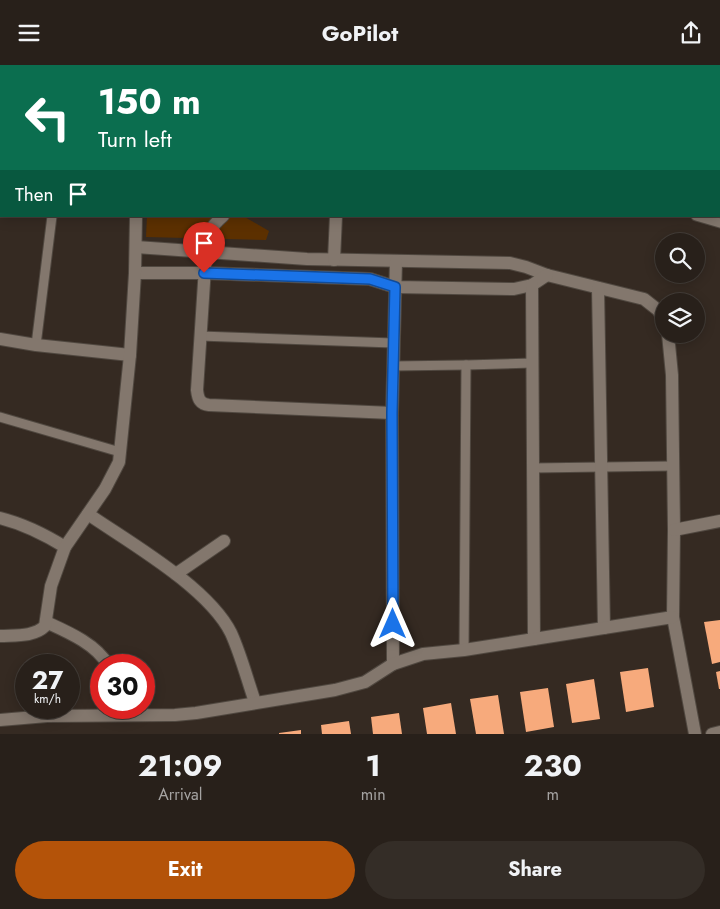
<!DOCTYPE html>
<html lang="en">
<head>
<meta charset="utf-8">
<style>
  :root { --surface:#28201a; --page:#342d27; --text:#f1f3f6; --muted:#a5a3a2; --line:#443e39; --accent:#b45309 }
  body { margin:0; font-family:Jost,sans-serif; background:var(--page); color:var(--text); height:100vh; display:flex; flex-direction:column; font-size:19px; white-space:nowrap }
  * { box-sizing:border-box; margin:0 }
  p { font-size:16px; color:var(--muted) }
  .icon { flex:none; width:28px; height:28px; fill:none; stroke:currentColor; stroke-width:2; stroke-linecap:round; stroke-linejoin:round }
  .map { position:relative; height:669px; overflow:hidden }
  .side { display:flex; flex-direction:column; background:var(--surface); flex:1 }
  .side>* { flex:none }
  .top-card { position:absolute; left:0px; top:0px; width:720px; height:152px; box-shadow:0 2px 12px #0003,0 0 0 1px var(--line); background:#0b6e4f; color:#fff; overflow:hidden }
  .controls { position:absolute; left:655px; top:168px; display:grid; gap:10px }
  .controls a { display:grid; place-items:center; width:50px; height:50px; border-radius:50%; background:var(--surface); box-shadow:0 2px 12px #0003,0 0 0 1px var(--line); font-size:25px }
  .speed { position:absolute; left:15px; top:589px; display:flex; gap:10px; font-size:25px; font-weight:700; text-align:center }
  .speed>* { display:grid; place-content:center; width:65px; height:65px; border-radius:50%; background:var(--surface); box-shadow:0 2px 12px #0003,0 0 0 1px var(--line); line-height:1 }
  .speed small { font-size:12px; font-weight:400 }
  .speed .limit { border:8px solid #d22; background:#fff; color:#111 }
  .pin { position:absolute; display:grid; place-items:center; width:42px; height:42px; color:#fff; margin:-51px -21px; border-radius:50% 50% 50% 0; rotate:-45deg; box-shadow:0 0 5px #0007 }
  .pin .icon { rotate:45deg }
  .me { position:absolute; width:55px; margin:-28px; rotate:0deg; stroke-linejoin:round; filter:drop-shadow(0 0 4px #0008) }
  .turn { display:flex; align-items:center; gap:18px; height:105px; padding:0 15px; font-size:22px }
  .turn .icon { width:65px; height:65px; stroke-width:2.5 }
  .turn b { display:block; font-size:35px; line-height:42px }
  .then { display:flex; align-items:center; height:48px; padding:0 15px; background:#0003; gap:10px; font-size:19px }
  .eta { display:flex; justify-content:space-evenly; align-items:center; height:85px; text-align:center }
  .eta b { font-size:30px; font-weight:700; line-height:35px }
  .cta { display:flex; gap:10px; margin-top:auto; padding:10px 15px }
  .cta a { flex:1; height:58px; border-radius:30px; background:var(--accent); color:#fff; font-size:20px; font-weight:700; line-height:58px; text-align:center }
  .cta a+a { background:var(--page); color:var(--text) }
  header { display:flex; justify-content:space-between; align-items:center; height:65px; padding:0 15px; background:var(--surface); font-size:22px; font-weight:700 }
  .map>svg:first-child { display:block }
  .green { fill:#5c3000 }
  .building { fill:#f7aa7c }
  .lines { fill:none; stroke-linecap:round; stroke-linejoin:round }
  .lane-casing { stroke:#504840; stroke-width:11 }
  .street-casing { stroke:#504840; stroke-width:14 }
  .lane { stroke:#83776d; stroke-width:9 }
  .street { stroke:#83776d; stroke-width:12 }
  .route-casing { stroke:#114b97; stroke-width:12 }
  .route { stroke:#1a73e8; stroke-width:9 }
</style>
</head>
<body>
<header><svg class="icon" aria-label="menu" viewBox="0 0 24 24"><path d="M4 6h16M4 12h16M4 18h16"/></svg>GoPilot<svg class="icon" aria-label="share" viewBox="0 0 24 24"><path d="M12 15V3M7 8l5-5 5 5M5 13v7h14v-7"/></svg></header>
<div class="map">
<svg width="720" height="669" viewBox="0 0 720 669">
  <rect width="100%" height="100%" fill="#352a22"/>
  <g class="green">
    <polygon points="158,0 334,0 158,1"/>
    <polygon points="147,151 243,151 269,166 266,175 146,172"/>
  </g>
  <g class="building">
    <polygon points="720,555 720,597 712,599 704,557"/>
    <polygon points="648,603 654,642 626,647 620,607"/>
    <polygon points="720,606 720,624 719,624 716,607"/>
    <polygon points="594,614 600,654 572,658 566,619"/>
    <polygon points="548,623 554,662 526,667 520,627"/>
    <polygon points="498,630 504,669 476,669 470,634"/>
    <polygon points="451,638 456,669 427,669 423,643"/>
    <polygon points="399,648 402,669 373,669 371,652"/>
    <polygon points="349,656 351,669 322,669 321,660"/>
    <polygon points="301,665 301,669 279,669 279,668"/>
  </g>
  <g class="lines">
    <g class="lane-casing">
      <g id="lane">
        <polyline points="587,0 587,1"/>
        <polyline points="672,0 672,1"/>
        <polyline points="71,1 72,0"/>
        <polyline points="696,151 720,158"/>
        <polyline points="200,271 393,278"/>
        <polyline points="36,280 52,151"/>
        <polyline points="393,301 466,300 532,298"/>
        <polyline points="0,352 120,387"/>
        <polyline points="533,403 673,401"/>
        <polyline points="464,585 466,300"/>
      </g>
    </g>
    <g class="street-casing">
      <g id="street">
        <polyline points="5,1 5,0"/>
        <polyline points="146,1 146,0"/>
        <polyline points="344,1 344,0"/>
        <polyline points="630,1 637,0"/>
        <polyline points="0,32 1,23"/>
        <path d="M223,151c-14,12 -15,18 -17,36l-9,138c1,9 3,14 12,15l183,8"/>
        <polyline points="136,182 307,194 510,198 526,202 547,210 644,234 658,245 664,255"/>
        <polyline points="334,195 336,151"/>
        <polyline points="135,208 204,208 370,214 395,222 514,224 532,220 547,210"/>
        <polyline points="532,220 534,574"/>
        <polyline points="598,223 604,563"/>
        <polyline points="668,269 672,310 674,465 673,552 695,669"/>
        <polyline points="0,274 36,280 130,290"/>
        <path d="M88,449c42,29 120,73 143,119 10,22 16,46 24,69"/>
        <path d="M0,453c24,6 44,16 65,29"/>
        <polyline points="674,465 720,456"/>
        <polyline points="176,509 224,476"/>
        <path d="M46,557c22,10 50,22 62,43"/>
        <path d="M0,571c15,-1 34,1 45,-10l6,-40 14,-39 40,-58 14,-27 11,-107 5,-82 1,-57"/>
        <polyline points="393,599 392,348 396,196"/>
        <polyline points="0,655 47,651 175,650 196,648 335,625 365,617 393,599 423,589 464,585 673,552"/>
        <polyline points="712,669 720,667"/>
      </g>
    </g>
    <use href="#lane" class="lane"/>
    <use href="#street" class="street"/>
  </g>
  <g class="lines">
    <g class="route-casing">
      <polyline id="route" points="204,208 370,214 395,222 392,348 393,559"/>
    </g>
    <use href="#route" class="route"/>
  </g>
</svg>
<div class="controls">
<a><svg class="icon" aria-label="search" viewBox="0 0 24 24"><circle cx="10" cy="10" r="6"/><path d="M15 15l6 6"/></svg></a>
<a><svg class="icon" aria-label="layers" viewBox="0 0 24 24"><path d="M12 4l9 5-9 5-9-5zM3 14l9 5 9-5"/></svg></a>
</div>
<div class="speed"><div>27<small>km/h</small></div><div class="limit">30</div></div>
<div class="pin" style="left:204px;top:208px;background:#d93025"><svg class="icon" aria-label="arrive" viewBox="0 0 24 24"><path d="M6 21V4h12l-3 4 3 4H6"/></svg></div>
<svg class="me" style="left:393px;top:559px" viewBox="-20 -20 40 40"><path d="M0-17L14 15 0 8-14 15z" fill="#1a73e8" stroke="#fff" stroke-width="4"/></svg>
<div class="top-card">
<div class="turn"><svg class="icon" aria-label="left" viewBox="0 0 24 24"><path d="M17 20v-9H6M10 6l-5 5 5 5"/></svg><div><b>150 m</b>Turn left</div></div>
<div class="then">Then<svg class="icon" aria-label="arrive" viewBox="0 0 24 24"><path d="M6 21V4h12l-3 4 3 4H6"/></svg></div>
</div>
</div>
<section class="side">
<div class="eta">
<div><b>21:09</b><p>Arrival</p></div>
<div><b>1</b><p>min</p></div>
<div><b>230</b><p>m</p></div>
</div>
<div class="cta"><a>Exit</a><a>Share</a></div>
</section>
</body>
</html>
